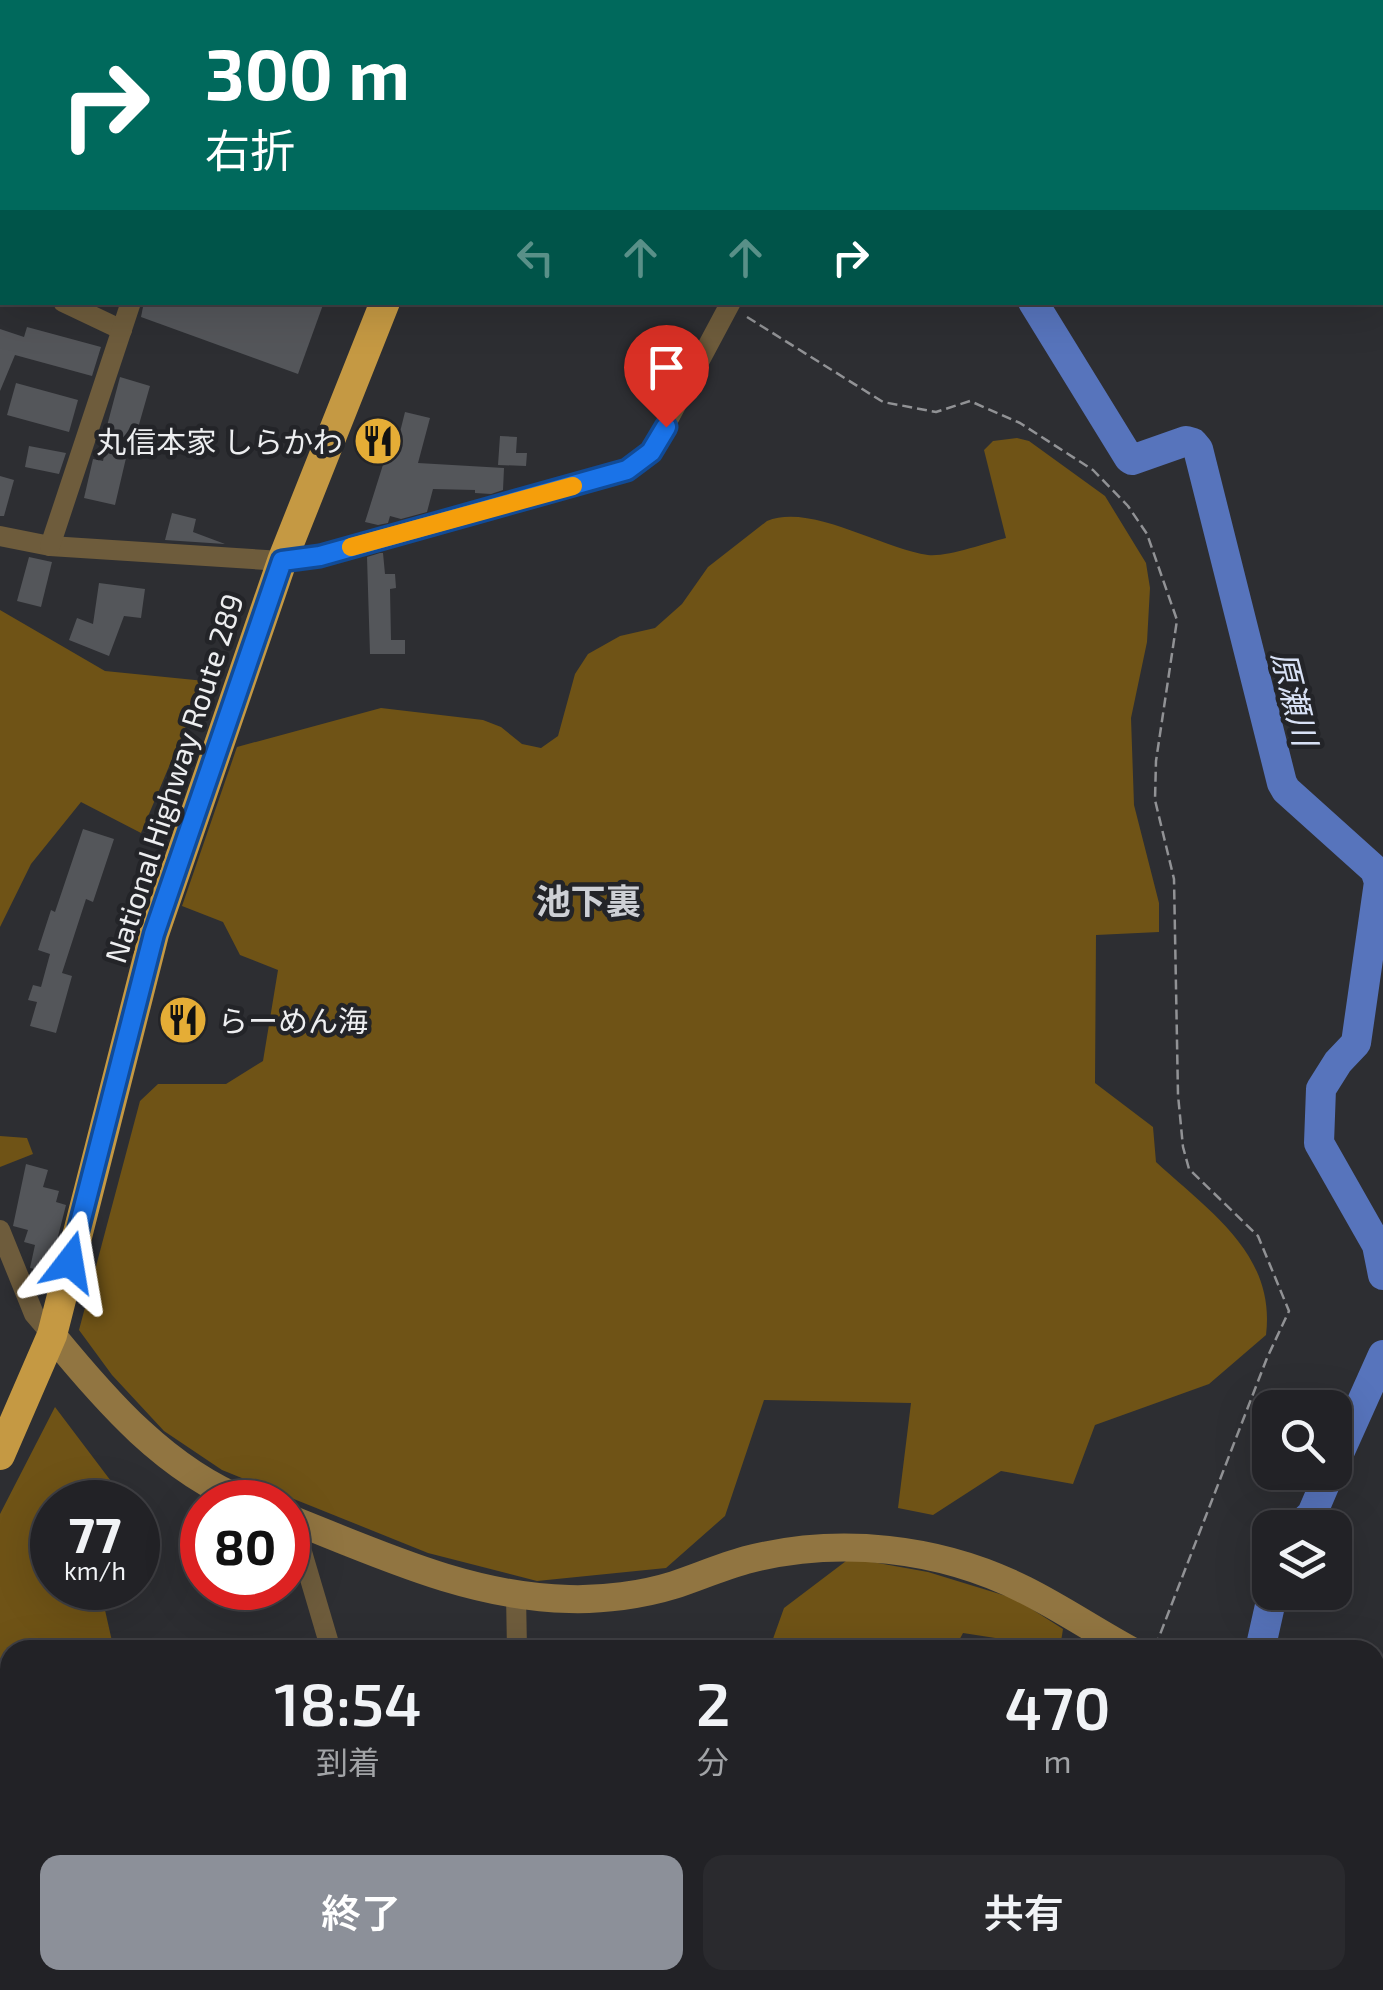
<!DOCTYPE html>
<html lang="ja">
<head>
<meta charset="utf-8">
<style>
  :root { --surface:#222226; --page:#2a2a2e; --text:#f1f3f6; --muted:#a2a4a7; --line:#3f3f43; --accent:#8c9099 }
  body { margin:0; font-family:"Exo 2","Noto Sans JP",sans-serif; background:var(--page); color:var(--text); height:100vh; display:flex; flex-direction:column; font-size:38px; white-space:nowrap }
  * { box-sizing:border-box; margin:0 }
  p { font-size:32px; color:var(--muted) }
  .icon { flex:none; width:55px; height:55px; fill:none; stroke:currentColor; stroke-width:2; stroke-linecap:round; stroke-linejoin:round }
  .map { position:relative; flex:1; overflow:hidden }
  .sheet { position:absolute; left:0px; top:1640px; width:1385px; height:350px; display:flex; flex-direction:column; background:var(--surface); border-radius:30px 30px 0 0; box-shadow:0 10px 40px #0002,0 0 0 2px var(--line) }
  .sheet>* { flex:none }
  .guide { position:absolute; left:0px; top:0px; width:1385px; height:305px; box-shadow:0 10px 40px #0002,0 0 0 2px var(--line); background:#00695c; color:#fff; overflow:hidden }
  .fabs { position:absolute; left:1252px; top:1390px; display:grid; gap:20px }
  .fabs a { display:grid; place-items:center; width:100px; height:100px; border-radius:20px; background:var(--surface); box-shadow:0 10px 40px #0002,0 0 0 2px var(--line); font-size:50px }
  .speed { position:absolute; left:30px; top:1480px; display:flex; gap:20px; font-size:50px; font-weight:700; text-align:center }
  .speed>* { display:grid; place-content:center; width:130px; height:130px; border-radius:50%; background:var(--surface); box-shadow:0 10px 40px #0002,0 0 0 2px var(--line); line-height:1 }
  .speed small { font-size:25px; font-weight:400 }
  .speed .limit { border:15px solid #d22; background:#fff; color:#111 }
  .pin { position:absolute; display:grid; place-items:center; width:85px; height:85px; color:#fff; margin:-102px -42px; border-radius:50% 50% 50% 0; rotate:-45deg; box-shadow:0 0 10px #0007 }
  .pin .icon { rotate:45deg }
  .me { position:absolute; width:110px; margin:-55px; rotate:14deg; stroke-linejoin:round; filter:drop-shadow(0 0 8px #0008) }
  .turn { display:flex; align-items:center; gap:35px; height:210px; padding:0 40px; font-size:45px }
  .turn .icon { width:130px; height:130px; stroke-width:2.5 }
  .turn b { display:block; font-size:70px; line-height:85px }
  .lanes { display:flex; align-items:center; height:95px; padding:0 40px; background:#0003; justify-content:center; gap:50px; direction:ltr }
  .lanes .off { opacity:.35 }
  .eta { display:flex; justify-content:space-evenly; align-items:center; height:170px; text-align:center }
  .eta b { font-size:60px; font-weight:600; line-height:70px }
  .action { display:flex; gap:20px; margin-top:auto; padding:20px 40px }
  .action a { flex:1; height:115px; border-radius:20px; background:var(--accent); color:#fff; font-size:40px; font-weight:600; line-height:115px; text-align:center }
  .action a+a { background:var(--page); color:var(--text) }
  .map>svg:first-child { display:block }
  .green { fill:#6f5316 }
  .lines { fill:none; stroke-linecap:round; stroke-linejoin:round }
  .river { stroke:#5774bc; stroke-width:30 }
  .building { fill:#54565a }
  .path { stroke:#919295; stroke-width:2.5; stroke-dasharray:10 5; stroke-linecap:butt }
  .lane { stroke:#6e5c3c; stroke-width:10 }
  .street { stroke:#6e5c3c; stroke-width:20 }
  .secondary { stroke:#917541; stroke-width:28 }
  .highway { stroke:#c59943; stroke-width:30 }
  .route-casing { stroke:#114b97; stroke-width:25 }
  .route { stroke:#1a73e8; stroke-width:18 }
  .slow { stroke:#f59e0b; stroke-width:18 }
  .labels { text-anchor:middle; dominant-baseline:central; stroke-width:9; stroke-linejoin:round; paint-order:stroke }
  .poi-label { font-size:30px; fill:#edeef0; stroke:#232428; text-anchor:end }
  .street-label { font-size:30px; fill:#edeef0; stroke:#232428 }
  .water-label { font-size:32px; font-style:italic; fill:#d8e1f5; stroke:#232428 }
  .quarter-label { font-size:35px; font-weight:bold; fill:#ced0d5; stroke:#232428 }
</style>
</head>
<body>
<div class="map">
<svg width="1383" height="1990" viewBox="0 0 1383 1990">
  <rect width="100%" height="100%" fill="#2d2e32"/>
  <g class="green">
    <path d="M1017,438l12,3 76,55 41,67 4,25 -3,54 -16,76 3,87 25,98v29l-63,3 -1,148 58,44 3,35c53,49 120,92 110,173l-57,49 -114,41 -22,59 -72,-13 -68,44 -35,-7 13,-105 -147,-3 -39,116 -59,52 -129,13 -109,-28 -206,-83 -58,-39 -52,-56 -33,-45 61,-229 18,-17h68l37,-23 15,-91 -38,-15 -17,-33 -41,-16 55,-159 144,-39 102,12 18,7 21,17 19,4 17,-12 17,-62 13,-20 32,-18 35,-8 27,-24 26,-37 59,-46c44,-18 115,28 161,34 20,2 58,-12 78,-17l-22,-88 9,-9z"/>
    <polygon points="0,610 105,671 205,681 141,833 81,802 31,864 0,927"/>
    <polygon points="0,1136 27,1138 33,1154 0,1167"/>
    <polygon points="55,1407 126,1501 52,1502 52,1588 100,1588 114,1650 10,1650 10,1807 0,1810 0,1514"/>
    <polygon points="850,1558 928,1572 1016,1599 1063,1629 1060,1648 963,1633 954,1650 769,1650 784,1608"/>
    <polygon points="91,1980 260,1980 261,1990 85,1990"/>
    <polygon points="527,1980 938,1980 930,1990 528,1990"/>
  </g>
  <g class="lines">
    <g class="river">
      <polyline points="555,0 569,0"/>
      <polyline points="681,0 686,2"/>
      <polyline points="1033,302 1129,458 1132,460 1186,441 1193,443 1198,449 1282,783 1286,790 1375,870 1379,882 1356,1043 1338,1062 1321,1089 1319,1143 1377,1245 1383,1275"/>
      <polyline points="1335,1462 1383,1355"/>
      <polyline points="1297,1528 1312,1514 1330,1472"/>
      <polyline points="1260,1650 1273,1592"/>
      <polyline points="1129,1990 1134,1980"/>
    </g>
  </g>
  <g class="building">
    <polygon points="144,302 324,302 298,374 141,317"/>
    <polygon points="27,327 101,347 92,376 15,355 0,391 0,329 24,337"/>
    <polygon points="655,353 668,355 667,365 680,368 667,392 648,388"/>
    <polygon points="120,377 150,386 134,442 130,441 115,505 84,498 93,459 103,461 107,442 103,441"/>
    <polygon points="16,383 78,400 69,432 7,415"/>
    <polygon points="405,412 430,418 418,463 504,468 503,490 491,494 475,493 475,490 433,489 427,512 401,519 390,516 388,523 378,525 365,522 387,452 364,446 369,428 399,436"/>
    <polygon points="500,436 517,437 516,453 527,453 526,466 498,465"/>
    <polygon points="29,446 66,453 59,474 25,467"/>
    <polygon points="0,476 14,480 4,516 0,516"/>
    <polygon points="172,513 196,519 193,532 225,544 165,540"/>
    <polygon points="380,553 383,553 385,574 395,574 396,588 390,589 391,640 405,640 405,654 370,654 367,557"/>
    <polygon points="29,557 52,562 41,607 17,601"/>
    <polygon points="99,583 145,589 141,618 124,616 109,656 69,640 77,618 93,624"/>
    <polygon points="83,829 114,839 93,902 86,899 62,973 72,976 56,1033 30,1026 37,1002 28,1000 33,985 41,987 50,954 38,950 51,910 55,912"/>
    <polygon points="26,1164 48,1170 43,1187 59,1191 56,1202 66,1205 49,1272 30,1268 35,1245 24,1242 28,1230 13,1226"/>
  </g>
  <g class="lines">
    <polyline class="path" points="747,317 883,402 936,412 970,401 1020,423 1093,470 1128,506 1147,534 1177,620 1156,761 1155,800 1174,879 1178,1095 1183,1147 1189,1169 1258,1236 1289,1311 1267,1358 1154,1650"/>
    <g class="lane">
      <polyline points="1375,0 1376,2"/>
      <polyline points="1382,15 1383,16"/>
    </g>
    <g class="street">
      <polyline points="228,2 229,0"/>
      <polyline points="1035,2 1037,0"/>
      <polyline points="0,273 2,274"/>
      <polyline points="63,302 122,330"/>
      <polyline points="0,536 50,546 282,561 320,556 627,470 651,452 731,302"/>
      <polyline points="50,546 131,302"/>
      <polyline points="0,1230 34,1314 52,1335"/>
      <polyline points="303,1524 297,1535 331,1650"/>
      <polyline points="516,1595 517,1650"/>
      <polyline points="0,1902 10,1895"/>
      <polyline points="517,1980 518,1990"/>
    </g>
    <g class="secondary">
      <polyline points="253,0 258,2"/>
      <path d="M52,1335c54,66 115,136 195,167"/>
      <path d="M288,1518c91,36 182,79 281,81 34,1 73,-4 105,-14 24,-8 47,-18 72,-25 92,-24 194,-13 279,30 36,18 70,41 105,60"/>
      <polyline points="1375,1740 1383,1740"/>
      <polyline points="1031,1990 1037,1980"/>
    </g>
    <g class="highway">
      <polyline points="523,2 525,0"/>
      <polyline points="0,1455 52,1335 154,934 282,561 385,302"/>
    </g>
  </g>
  <g class="lines">
    <g class="route-casing">
      <polyline id="route" points="70,1262 154,934 282,561 320,556 627,470 651,452 666,427"/>
    </g>
    <use href="#route" class="route"/>
    <polyline class="slow" points="351,547 573,486"/>
  </g>
  <defs>
    <g id="restaurant-disc" transform="scale(2.5)"><circle r="9.5" fill="#e5ad36" stroke="#232428"/><path d="M-5-6h1v4h1v-4h1v4h1v-4h1v5L-1.5 .5V6h-2V.5L-5-1ZM5-6V6H3V1.5H1.5Q1.5-4 5-6Z" fill="#111"/></g>
  </defs>
  <g fill-rule="evenodd">
    <use href="#restaurant-disc" x="378" y="441"/>
    <use href="#restaurant-disc" x="183" y="1020"/>
  </g>
  <g class="labels">
    <g class="poi-label">
      <text x="343" y="441">丸信本家 しらかわ</text>
      <text x="218" y="1020" text-anchor="start">らーめん海</text>
    </g>
    <g class="street-label">
      <text transform="translate(173 778) rotate(-72)">National Highway Route 289</text>
    </g>
    <g class="water-label">
      <text transform="translate(1296 698) rotate(76)">原瀬川</text>
    </g>
    <g class="quarter-label">
      <text x="588" y="900">池下裏</text>
    </g>
  </g>
</svg>
<div class="fabs">
<a><svg class="icon" aria-label="search" viewBox="0 0 24 24"><circle cx="10" cy="10" r="6"/><path d="M15 15l6 6"/></svg></a>
<a><svg class="icon" aria-label="layers" viewBox="0 0 24 24"><path d="M12 4l9 5-9 5-9-5zM3 14l9 5 9-5"/></svg></a>
</div>
<div class="speed"><div>77<small>km/h</small></div><div class="limit">80</div></div>
<div class="pin" style="left:666px;top:427px;background:#d93025"><svg class="icon" aria-label="arrive" viewBox="0 0 24 24"><path d="M6 21V4h12l-3 4 3 4H6"/></svg></div>
<svg class="me" style="left:70px;top:1262px" viewBox="-20 -20 40 40"><path d="M0-17L14 15 0 8-14 15z" fill="#1a73e8" stroke="#fff" stroke-width="4"/></svg>
<div class="guide">
<div class="turn"><svg class="icon" aria-label="right" viewBox="0 0 24 24"><path d="M7 20v-9h11M14 6l5 5-5 5"/></svg><div><b>300 m</b>右折</div></div>
<div class="lanes"><svg class="icon off" aria-label="left" viewBox="0 0 24 24"><path d="M17 20v-9H6M10 6l-5 5 5 5"/></svg><svg class="icon off" aria-label="ahead" viewBox="0 0 24 24"><path d="M12 20V5M6 11l6-6 6 6"/></svg><svg class="icon off" aria-label="ahead" viewBox="0 0 24 24"><path d="M12 20V5M6 11l6-6 6 6"/></svg><svg class="icon" aria-label="right" viewBox="0 0 24 24"><path d="M7 20v-9h11M14 6l5 5-5 5"/></svg></div>
</div>
<section class="sheet">
<div class="eta">
<div><b>18:54</b><p>到着</p></div>
<div><b>2</b><p>分</p></div>
<div><b>470</b><p>m</p></div>
</div>
<div class="action"><a>終了</a><a>共有</a></div>
</section>
</div>
</body>
</html>
